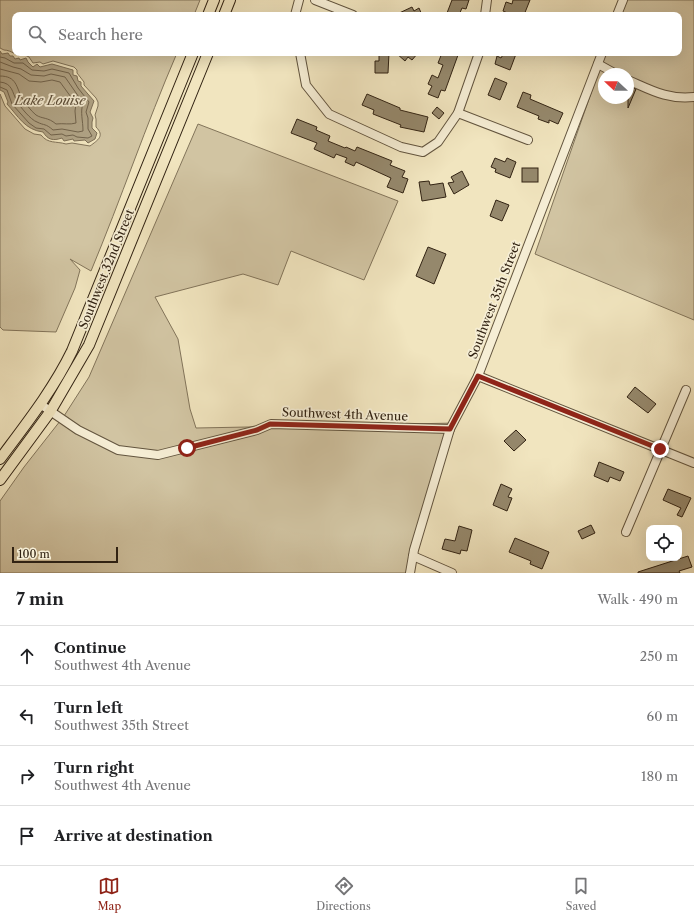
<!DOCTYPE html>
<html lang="en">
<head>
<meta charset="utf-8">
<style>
	body { margin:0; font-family:"Libre Caslon Text",serif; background:#f2f2f2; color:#202124 }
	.controls { position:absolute; right:12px; bottom:12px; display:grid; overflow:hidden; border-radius:8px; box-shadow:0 4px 16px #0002 }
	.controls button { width:36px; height:36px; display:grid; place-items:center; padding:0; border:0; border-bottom:1px solid #e0e0e0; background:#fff; color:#202124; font:20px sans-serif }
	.compass { position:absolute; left:598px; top:68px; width:36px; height:36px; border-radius:50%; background:#fff; box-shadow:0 4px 16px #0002; rotate:292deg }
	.scale { position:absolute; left:12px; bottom:10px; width:106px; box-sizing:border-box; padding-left:4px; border:2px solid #322313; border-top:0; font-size:11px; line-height:14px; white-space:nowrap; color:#322313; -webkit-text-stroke:3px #f6eed5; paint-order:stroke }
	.stop { position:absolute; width:12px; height:12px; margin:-9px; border:3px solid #8f2418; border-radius:50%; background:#fff }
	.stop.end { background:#8f2418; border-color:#fff; box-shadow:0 1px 4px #0008 }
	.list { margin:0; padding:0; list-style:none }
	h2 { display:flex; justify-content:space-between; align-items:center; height:52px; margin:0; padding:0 16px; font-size:17px }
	h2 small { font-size:13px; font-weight:400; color:#757577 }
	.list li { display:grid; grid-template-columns:26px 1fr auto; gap:12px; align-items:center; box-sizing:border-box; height:60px; padding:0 16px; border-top:1px solid #e0e0e0 }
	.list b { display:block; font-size:15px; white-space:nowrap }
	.list p { margin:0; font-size:13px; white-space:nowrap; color:#757577 }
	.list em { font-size:13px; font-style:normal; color:#757577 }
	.icon { flex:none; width:22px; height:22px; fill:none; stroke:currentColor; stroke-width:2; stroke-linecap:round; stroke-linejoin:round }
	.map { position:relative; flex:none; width:694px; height:573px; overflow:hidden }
	.search { position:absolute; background:#fff; box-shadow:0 4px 16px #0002; left:12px; right:12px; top:12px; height:44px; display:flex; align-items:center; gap:10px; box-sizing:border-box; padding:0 14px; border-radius:8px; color:#757577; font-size:15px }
	.sheet { height:292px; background:#fff }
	nav { display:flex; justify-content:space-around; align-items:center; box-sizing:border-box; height:56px; border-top:1px solid #e0e0e0; background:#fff; font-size:11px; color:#757577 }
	nav a { display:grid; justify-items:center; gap:2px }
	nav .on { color:#8f2418 }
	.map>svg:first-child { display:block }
	.green { fill:#d1c4a2; stroke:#82745a; fill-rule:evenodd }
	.water { fill:#b0a385; stroke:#7e7057 }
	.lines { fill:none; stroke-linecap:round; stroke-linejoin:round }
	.shore { stroke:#71634c; stroke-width:1 }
	.building { fill:#95886c; stroke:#322313 }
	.minor-casing { stroke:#62543e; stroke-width:10 }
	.major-casing { stroke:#322313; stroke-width:12 }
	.minor { stroke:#f6eed5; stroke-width:8 }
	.major { stroke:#f1e5bf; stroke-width:10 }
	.route { stroke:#8f2418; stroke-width:5 }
	.labels { text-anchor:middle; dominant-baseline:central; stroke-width:3.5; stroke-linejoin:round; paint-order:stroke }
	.street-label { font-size:12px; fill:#322313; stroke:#f6eed5 }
	.water-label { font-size:13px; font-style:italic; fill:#5e503b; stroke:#f6eed5 }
</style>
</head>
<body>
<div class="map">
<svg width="694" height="573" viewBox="0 0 694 573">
	<rect width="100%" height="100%" fill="#f1e5bf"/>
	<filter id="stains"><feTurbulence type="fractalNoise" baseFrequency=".005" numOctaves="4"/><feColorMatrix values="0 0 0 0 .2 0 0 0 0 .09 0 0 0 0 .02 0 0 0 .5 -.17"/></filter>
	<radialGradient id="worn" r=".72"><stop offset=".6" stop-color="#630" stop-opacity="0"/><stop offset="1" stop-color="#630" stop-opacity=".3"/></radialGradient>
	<g class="green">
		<path d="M0,0H200L194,15H15V53H177C146,125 121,199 91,271L70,259L80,270L75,288L56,332L3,330L0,327V94L5,106L25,129L34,134L41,135C48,144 56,141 66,144L72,143L90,146C98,140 105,136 96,127V119L95,115L98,106V102L96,98L84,85V82L77,73V70L74,67L53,61L43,64L40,62L33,63L29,57L25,55C16,57 12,50 4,50L0,48Z"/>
		<path d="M623,0H694V320L535,254L605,53H679V15H618ZM604,74H628V98H604Z"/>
		<polygon points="198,124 398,201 364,280 291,251 278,285 243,274 155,297 178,339 190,409 196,428 457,423 420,521 407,573 0,573 0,501 24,467 64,416 89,377"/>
	</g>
	<path class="water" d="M0,51L2,54L8,53L10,56H13L15,59L19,58L20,60L26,58L28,62L33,67L37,64L40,67L52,64L73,70V75L77,76L78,81L81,82V86L94,101L90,112L93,118L92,122V128L97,133L95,139L88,143L85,140L74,141L73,139L64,141L62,138C53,141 48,140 43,132C25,130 18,116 7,104L8,102L4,92L0,90Z"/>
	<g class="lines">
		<g class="shore">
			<polyline points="0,57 5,58 14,63 23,63 32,70 44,71 52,69 69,73 78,88 89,102 86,112 88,118 88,129 92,136 88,138 77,137 73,135 66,136 62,134 51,135 44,129 36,128 29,123 12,104 7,90 0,87"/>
			<path d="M0,62L13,67L21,69L31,75L44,76L51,74L65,77L83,103C80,113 83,120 83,131L78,132L62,129L53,130C45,123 45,126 37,122C31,120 20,107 17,101C12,93 13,83 0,82"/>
			<path d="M0,69L19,74L29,81L41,82L52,80L60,82L76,104L75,111L76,123C70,125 63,123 56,124C48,117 42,119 36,115C31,111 25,103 22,98C16,87 17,76 0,76"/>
		</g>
	</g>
	<g class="building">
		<polygon points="452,0 469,0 466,9 462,8 459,15 452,15 447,13"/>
		<polygon points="513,0 530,0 524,15 512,15 503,11 506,2 512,4"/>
		<polygon points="412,7 414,11 419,8 422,15 395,15"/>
		<polygon points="379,53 389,53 388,73 375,73 375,61 379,61"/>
		<polygon points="396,53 418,53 412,60 408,57 405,61"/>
		<polygon points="442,53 453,53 458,55 445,91 441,90 438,98 428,94 432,86 428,84 432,75 438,78 443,65 438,63"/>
		<polygon points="504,53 516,54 510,70 495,64 497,56 501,58"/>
		<polygon points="495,78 507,83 500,100 488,95"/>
		<polygon points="628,86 636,89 628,108"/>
		<polygon points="523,92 531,95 530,99 563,113 558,124 549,120 549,123 538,119 539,116 517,107"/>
		<polygon points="367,94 400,108 400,110 428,117 424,132 400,127 401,125 373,114 374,110 362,105"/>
		<polygon points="437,107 444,113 439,119 432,113"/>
		<polygon points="297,119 317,127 316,130 330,136 328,141 345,148 346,147 355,151 357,147 392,161 390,165 405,171 402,177 408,179 403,193 387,187 391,178 356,162 354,166 345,162 347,158 336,154 334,158 314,149 317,143 291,133"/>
		<polygon points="495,158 505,162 507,158 516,162 510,178 495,172 496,169 491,167"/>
		<rect x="522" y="168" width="16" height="14"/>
		<polygon points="462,171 469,185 454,194 448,183 454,182 451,177"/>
		<polygon points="429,181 430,185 443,183 446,197 422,201 419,182"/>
		<polygon points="496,200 509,205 502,221 490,216"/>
		<polygon points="428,247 446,254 434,284 416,276"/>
		<polygon points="635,387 656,404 648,413 627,397"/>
		<polygon points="516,430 526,440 514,451 504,441"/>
		<polygon points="599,462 624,472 620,481 610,477 608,482 594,476"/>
		<polygon points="501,484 512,489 508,497 512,498 507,511 493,505"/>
		<polygon points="668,489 691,498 682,517 677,515 681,508 663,500"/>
		<polygon points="591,525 595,533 582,539 578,531"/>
		<polygon points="459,526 472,530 467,551 461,550 460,554 442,549 445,539 455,541"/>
		<polygon points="515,538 549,552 542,569 530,564 531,561 509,552"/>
		<polygon points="688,556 692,567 679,571 680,573 638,573 638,572"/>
	</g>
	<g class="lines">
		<defs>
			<g id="minor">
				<polyline points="315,0 353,15"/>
				<polyline points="295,15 299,0"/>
				<polyline points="485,15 487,0"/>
				<polyline points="617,15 623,0"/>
				<polyline points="300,53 306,85 329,114 401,147 423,152 438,142 458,113 479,53"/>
				<polyline points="598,64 616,74"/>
				<path d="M628,80C651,90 668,100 694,97"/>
				<polyline points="458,113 528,140"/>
				<polyline points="478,376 694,463"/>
				<polyline points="40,404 78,430 118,450 158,455 257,430 271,424 450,429"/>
				<polyline points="626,532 686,390"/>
				<polyline points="413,556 452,573"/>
				<polyline points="410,573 414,550 450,429 478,376 602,53"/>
			</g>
			<g id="major">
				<polyline points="208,15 214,0"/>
				<polyline points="224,15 230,0"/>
				<path d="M0,459C26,424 53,390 72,351L193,53"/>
				<polyline points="0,480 50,412 89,345 208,53"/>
			</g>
		</defs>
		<use href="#minor" class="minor-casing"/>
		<use href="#major" class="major-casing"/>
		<use href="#minor" class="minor"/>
		<use href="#major" class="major"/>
	</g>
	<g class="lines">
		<polyline class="route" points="187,448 257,430 270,424 450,429 478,376 660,449"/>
	</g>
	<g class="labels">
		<g class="street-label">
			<text transform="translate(106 269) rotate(-68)">Southwest 32nd Street</text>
			<text transform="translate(494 300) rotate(-69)">Southwest 35th Street</text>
			<text transform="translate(345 414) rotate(2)">Southwest 4th Avenue</text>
		</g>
		<g class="water-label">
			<text x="50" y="100">Lake Louise</text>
		</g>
	</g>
	<rect width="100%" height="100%" filter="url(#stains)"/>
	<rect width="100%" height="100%" fill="url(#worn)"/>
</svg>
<div class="controls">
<button><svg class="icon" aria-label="locate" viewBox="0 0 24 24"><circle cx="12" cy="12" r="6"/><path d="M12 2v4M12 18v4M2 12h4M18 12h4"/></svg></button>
</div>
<svg class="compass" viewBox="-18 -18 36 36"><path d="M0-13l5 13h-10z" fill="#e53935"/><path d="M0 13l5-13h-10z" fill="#757577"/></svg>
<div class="scale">100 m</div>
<div class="stop" style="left:187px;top:448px"></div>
<div class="stop end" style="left:660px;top:449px"></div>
<div class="search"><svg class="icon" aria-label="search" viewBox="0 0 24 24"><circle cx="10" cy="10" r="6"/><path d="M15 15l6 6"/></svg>Search here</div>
</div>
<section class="sheet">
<h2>7 min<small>Walk · 490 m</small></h2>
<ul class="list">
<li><svg class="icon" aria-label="ahead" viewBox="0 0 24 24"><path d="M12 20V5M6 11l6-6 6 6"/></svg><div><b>Continue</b><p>Southwest 4th Avenue</p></div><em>250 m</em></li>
<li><svg class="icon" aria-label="left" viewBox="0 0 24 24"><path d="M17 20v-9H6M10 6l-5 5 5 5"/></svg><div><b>Turn left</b><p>Southwest 35th Street</p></div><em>60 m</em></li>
<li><svg class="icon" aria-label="right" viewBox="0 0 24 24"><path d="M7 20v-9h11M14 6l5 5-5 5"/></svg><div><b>Turn right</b><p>Southwest 4th Avenue</p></div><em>180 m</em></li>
<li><svg class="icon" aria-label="arrive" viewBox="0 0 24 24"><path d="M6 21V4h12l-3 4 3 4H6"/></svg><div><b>Arrive at destination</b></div></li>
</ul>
</section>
<nav>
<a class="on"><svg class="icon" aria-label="map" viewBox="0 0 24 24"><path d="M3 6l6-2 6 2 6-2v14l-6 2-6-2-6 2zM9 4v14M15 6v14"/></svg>Map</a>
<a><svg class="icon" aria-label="directions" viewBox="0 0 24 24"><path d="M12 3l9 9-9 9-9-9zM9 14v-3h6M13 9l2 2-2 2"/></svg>Directions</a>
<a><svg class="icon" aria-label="saved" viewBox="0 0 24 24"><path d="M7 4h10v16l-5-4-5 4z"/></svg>Saved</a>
</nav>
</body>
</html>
